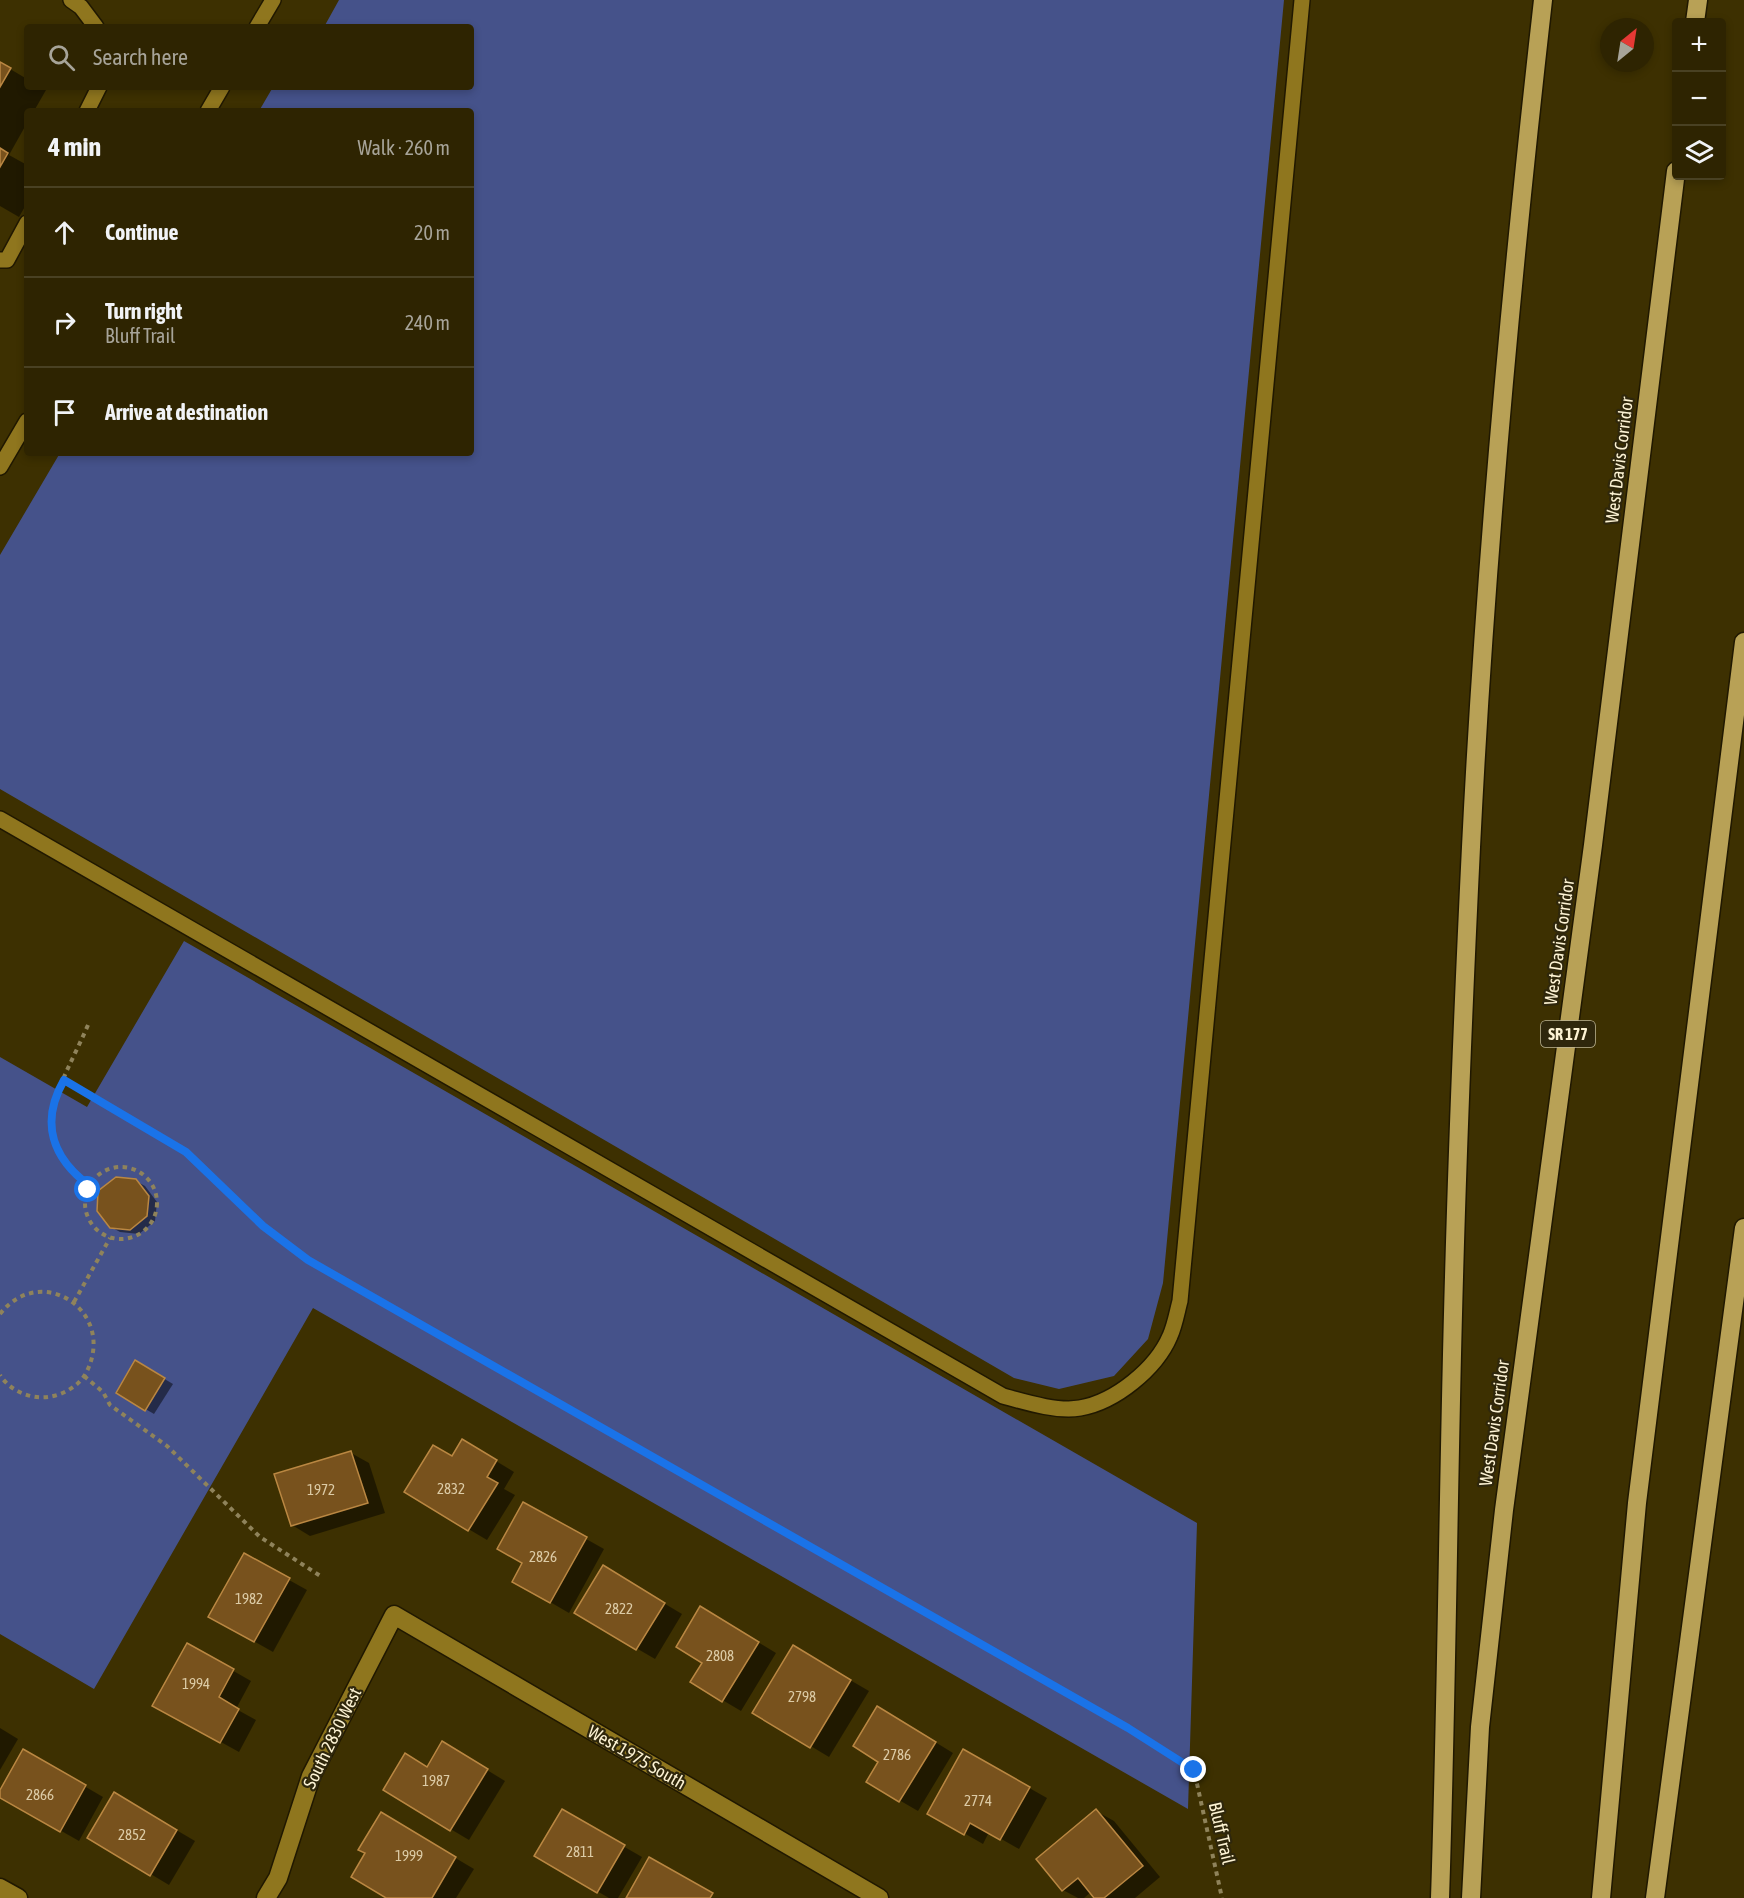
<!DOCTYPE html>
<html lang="en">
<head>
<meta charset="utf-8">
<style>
	body { margin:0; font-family:"Asap Condensed",sans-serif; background:#362c0b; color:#f1f3f6 }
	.controls { position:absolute; right:18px; top:18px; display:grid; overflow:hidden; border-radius:6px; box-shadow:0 3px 9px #0003 }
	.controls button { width:54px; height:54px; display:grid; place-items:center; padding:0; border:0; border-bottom:2px solid #494123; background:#2e2401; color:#f1f3f6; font:30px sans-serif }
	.compass { position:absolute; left:1600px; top:18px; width:54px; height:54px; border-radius:50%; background:#2e2401; box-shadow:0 3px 9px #0003; rotate:30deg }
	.stop { position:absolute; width:18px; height:18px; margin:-14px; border:4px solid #1a73e8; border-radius:50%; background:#fff }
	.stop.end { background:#1a73e8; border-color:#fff; box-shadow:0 2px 6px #0008 }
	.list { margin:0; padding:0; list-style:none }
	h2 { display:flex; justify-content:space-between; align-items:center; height:78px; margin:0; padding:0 24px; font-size:26px }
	h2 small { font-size:20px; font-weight:400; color:#a7a499 }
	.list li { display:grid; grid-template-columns:39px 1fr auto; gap:18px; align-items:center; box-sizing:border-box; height:90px; padding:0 24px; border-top:2px solid #494123 }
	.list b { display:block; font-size:22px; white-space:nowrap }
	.list p { margin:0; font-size:20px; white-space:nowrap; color:#a7a499 }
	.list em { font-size:20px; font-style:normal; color:#a7a499 }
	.icon { flex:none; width:33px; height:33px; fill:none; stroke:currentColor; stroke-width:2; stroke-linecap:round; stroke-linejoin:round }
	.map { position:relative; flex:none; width:1744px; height:1898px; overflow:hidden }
	.search { position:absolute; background:#2e2401; box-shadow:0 3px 9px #0003; left:24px; top:24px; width:450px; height:66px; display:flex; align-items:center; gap:15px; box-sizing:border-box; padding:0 21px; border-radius:6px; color:#a7a499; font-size:22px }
	.panel { position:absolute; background:#2e2401; box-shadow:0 3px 9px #0003; left:24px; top:108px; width:450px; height:348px; border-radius:6px }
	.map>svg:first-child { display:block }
	.green { fill:#45528a }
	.shadow { fill:#0007 }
	.building { fill:#78521d; stroke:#ba8742; stroke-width:1.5 }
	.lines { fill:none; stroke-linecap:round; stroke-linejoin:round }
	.service-casing { stroke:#201801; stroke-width:18 }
	.minor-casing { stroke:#201801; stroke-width:21 }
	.motorway-casing { stroke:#201801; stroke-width:21 }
	.path { stroke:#8f835b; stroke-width:4; stroke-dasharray:4.5 4.5; stroke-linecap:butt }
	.service { stroke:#8f761e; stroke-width:15 }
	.minor { stroke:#8f761e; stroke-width:18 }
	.motorway { stroke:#b8a156; stroke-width:18 }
	.route { stroke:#1a73e8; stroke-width:8 }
	.labels { text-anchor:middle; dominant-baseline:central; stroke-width:4.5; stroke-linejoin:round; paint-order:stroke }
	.number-label { font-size:15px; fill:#dccba6 }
	.shield { fill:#2f270c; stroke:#bfb698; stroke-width:1.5 }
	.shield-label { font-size:16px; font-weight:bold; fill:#fdf3d4 }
	.street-label { font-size:18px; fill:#fdf3d4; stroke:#2f270c }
</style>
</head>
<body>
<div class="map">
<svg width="1744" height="1898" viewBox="0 0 1744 1898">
	<rect width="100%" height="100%" fill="#3d3001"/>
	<g class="green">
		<polygon points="339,0 1284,0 1163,1283 1148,1339 1114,1376 1059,1389 1014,1378 0,789 0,555 60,453 471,453 471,111 259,111 273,87 471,87 471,27 324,27"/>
		<polygon points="184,941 1197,1523 1188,1809 313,1308 94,1689 0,1634 0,1057 87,1107"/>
	</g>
	<g class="shadow">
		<polygon points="0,63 27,79 27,87 41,87 46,90 34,111 27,111 27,123 9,155 27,165 27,203 19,217 0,206"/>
		<polygon points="136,1181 145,1186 157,1202 155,1221 139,1234 120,1232 111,1227"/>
		<polygon points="136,1362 173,1384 154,1414 118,1393"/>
		<polygon points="463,1441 514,1472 504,1489 515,1495 487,1540 406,1492 453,1458"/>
		<polygon points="351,1453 369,1463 385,1513 310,1536 292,1525"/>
		<polygon points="524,1504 604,1549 569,1613 514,1581 524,1562"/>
		<polygon points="244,1555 307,1590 273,1652 210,1616"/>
		<polygon points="603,1567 682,1614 655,1659 576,1613"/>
		<polygon points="701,1608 776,1653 741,1711 692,1682 704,1662"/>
		<polygon points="188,1645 251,1681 236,1709 256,1720 239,1752 154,1705"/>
		<polygon points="793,1647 869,1691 829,1757 754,1712"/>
		<polygon points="896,1718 953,1753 918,1811 868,1782 880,1761"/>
		<polygon points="0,1728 18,1739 0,1770"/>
		<polygon points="24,1751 103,1797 79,1841 0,1796"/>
		<polygon points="964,1751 1047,1798 1019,1849 989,1832 983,1844 929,1813"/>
		<polygon points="461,1754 505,1781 469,1840 385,1790"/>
		<polygon points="115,1794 195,1841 169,1885 89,1837"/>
		<polygon points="562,1811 642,1857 618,1898 609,1898 536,1856"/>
		<polygon points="1096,1811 1114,1821 1160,1877 1135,1898 1096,1898 1091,1892 1084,1898 1078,1898 1063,1890"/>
		<polygon points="381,1814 474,1869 456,1898 389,1898 367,1853"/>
	</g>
	<g class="building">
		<polygon points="0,62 11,68 0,87"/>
		<polygon points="0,148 8,153 0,167"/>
		<polygon points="116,1177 136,1179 149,1196 147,1216 130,1230 110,1228 97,1211 98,1191"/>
		<polygon points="135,1360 165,1378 145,1411 116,1393"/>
		<polygon points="462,1439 497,1460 487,1477 498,1483 468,1531 404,1492 433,1445 452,1456"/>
		<polygon points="351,1451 368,1503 291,1526 274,1474"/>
		<polygon points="523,1502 587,1537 550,1603 512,1582 522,1563 497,1549"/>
		<polygon points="244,1553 290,1578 254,1642 208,1617"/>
		<polygon points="603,1565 665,1603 636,1650 574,1613"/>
		<polygon points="700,1606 759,1642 722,1702 690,1682 702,1663 676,1647"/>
		<polygon points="187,1643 234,1669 219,1697 239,1709 220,1743 152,1706"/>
		<polygon points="793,1645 851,1680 810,1748 752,1713"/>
		<polygon points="877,1706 936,1742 899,1802 866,1782 878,1762 853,1746"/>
		<polygon points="442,1741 488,1769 450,1831 383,1790 405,1753 427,1767"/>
		<polygon points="23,1749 86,1785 60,1832 0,1798 0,1790"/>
		<polygon points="963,1749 1030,1787 1000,1840 970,1823 964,1835 927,1814"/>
		<polygon points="114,1792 177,1830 150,1876 87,1838"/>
		<polygon points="562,1809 625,1845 597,1893 534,1856"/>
		<polygon points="1096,1809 1143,1866 1104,1898 1094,1898 1078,1878 1062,1891 1036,1859"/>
		<polygon points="381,1812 456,1857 432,1898 386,1898 351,1877 365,1853 358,1850"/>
		<polygon points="649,1857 713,1893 710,1898 626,1898"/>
	</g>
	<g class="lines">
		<defs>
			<g id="service">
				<polyline points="71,0 81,7 96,27"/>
				<polyline points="257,27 273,0"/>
				<polyline points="87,111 99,87"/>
				<polyline points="208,111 222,87"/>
				<polyline points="0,260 7,260 27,223"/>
				<polyline points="0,467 27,421"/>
				<path d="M0,819L1003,1396C1025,1402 1057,1412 1080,1408C1115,1402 1156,1369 1170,1336C1175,1325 1177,1312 1180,1301L1302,0"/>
			</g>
			<g id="minor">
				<polyline points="0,1888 18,1898"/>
				<polyline points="266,1898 278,1878 311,1776 394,1615 879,1898"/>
			</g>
			<g id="motorway">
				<polyline points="1695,22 1698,0"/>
				<path d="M1440,1898C1447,1691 1448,1484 1454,1277C1458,1134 1464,990 1471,847C1485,564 1511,282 1543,0"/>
				<polyline points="1471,1898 1480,1727 1504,1510 1593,845 1676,171"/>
				<polyline points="1601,1898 1637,1503 1744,642"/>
				<polyline points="1655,1898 1744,1228"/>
			</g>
		</defs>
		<use href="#service" class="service-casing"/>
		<use href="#minor" class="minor-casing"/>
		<use href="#motorway" class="motorway-casing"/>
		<g class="path">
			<path d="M88,1025C62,1086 21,1136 90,1186"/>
			<polyline points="64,1080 186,1152 263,1226 308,1260 1128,1729 1194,1770 1222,1898"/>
			<circle cx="121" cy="1203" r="36"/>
			<polyline points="74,1302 110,1238"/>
			<path d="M0,1314C41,1261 118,1312 86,1373C79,1386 63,1395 48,1397C30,1399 10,1391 0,1375"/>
			<polyline points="84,1376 103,1392 110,1405 167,1446 260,1537 322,1577"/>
		</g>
		<use href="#service" class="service"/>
		<use href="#minor" class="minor"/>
		<use href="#motorway" class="motorway"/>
	</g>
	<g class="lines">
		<path class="route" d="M88,1190L90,1186C52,1158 40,1122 64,1080L186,1152L263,1226L308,1260L1128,1728L1194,1770"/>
	</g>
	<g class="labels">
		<g class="number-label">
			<text x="451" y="1488">2832</text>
			<text x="321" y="1489">1972</text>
			<text x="543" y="1556">2826</text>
			<text x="249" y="1598">1982</text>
			<text x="619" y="1608">2822</text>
			<text x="720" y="1655">2808</text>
			<text x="196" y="1683">1994</text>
			<text x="802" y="1696">2798</text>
			<text x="897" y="1754">2786</text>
			<text x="436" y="1780">1987</text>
			<text x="40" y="1794">2866</text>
			<text x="978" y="1800">2774</text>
			<text x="132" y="1834">2852</text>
			<text x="580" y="1851">2811</text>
			<text x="409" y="1855">1999</text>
		</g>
		<rect class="shield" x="1541" y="1021" width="54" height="26" rx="4.5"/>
		<g class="shield-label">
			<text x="1568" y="1034">SR 177</text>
		</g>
		<g class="street-label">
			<text transform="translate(1619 460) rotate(-83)">West Davis Corridor</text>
			<text transform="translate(1559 942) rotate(-82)">West Davis Corridor</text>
			<text transform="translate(1494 1423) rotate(-82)">West Davis Corridor</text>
			<text transform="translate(332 1738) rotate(-64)">South 2830 West</text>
			<text transform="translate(637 1757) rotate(30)">West 1975 South</text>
			<text transform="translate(1222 1833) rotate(77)">Bluff Trail</text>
		</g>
	</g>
</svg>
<div class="controls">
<button>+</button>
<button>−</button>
<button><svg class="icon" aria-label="layers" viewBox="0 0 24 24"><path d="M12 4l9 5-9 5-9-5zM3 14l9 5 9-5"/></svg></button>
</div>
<svg class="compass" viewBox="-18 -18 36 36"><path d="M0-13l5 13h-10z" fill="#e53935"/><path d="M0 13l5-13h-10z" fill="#a7a499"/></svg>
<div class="stop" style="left:88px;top:1190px"></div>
<div class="stop end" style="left:1194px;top:1770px"></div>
<div class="search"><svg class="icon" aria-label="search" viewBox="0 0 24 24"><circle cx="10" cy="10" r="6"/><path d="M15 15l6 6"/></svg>Search here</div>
<section class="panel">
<h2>4 min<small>Walk · 260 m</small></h2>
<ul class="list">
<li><svg class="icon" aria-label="ahead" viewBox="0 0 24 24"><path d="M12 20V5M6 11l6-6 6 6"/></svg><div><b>Continue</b></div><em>20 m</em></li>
<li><svg class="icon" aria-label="right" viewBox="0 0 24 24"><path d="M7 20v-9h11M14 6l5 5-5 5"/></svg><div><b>Turn right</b><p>Bluff Trail</p></div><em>240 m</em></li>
<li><svg class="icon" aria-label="arrive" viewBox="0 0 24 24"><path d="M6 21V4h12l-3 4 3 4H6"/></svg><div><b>Arrive at destination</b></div></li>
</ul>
</section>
</div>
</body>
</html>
